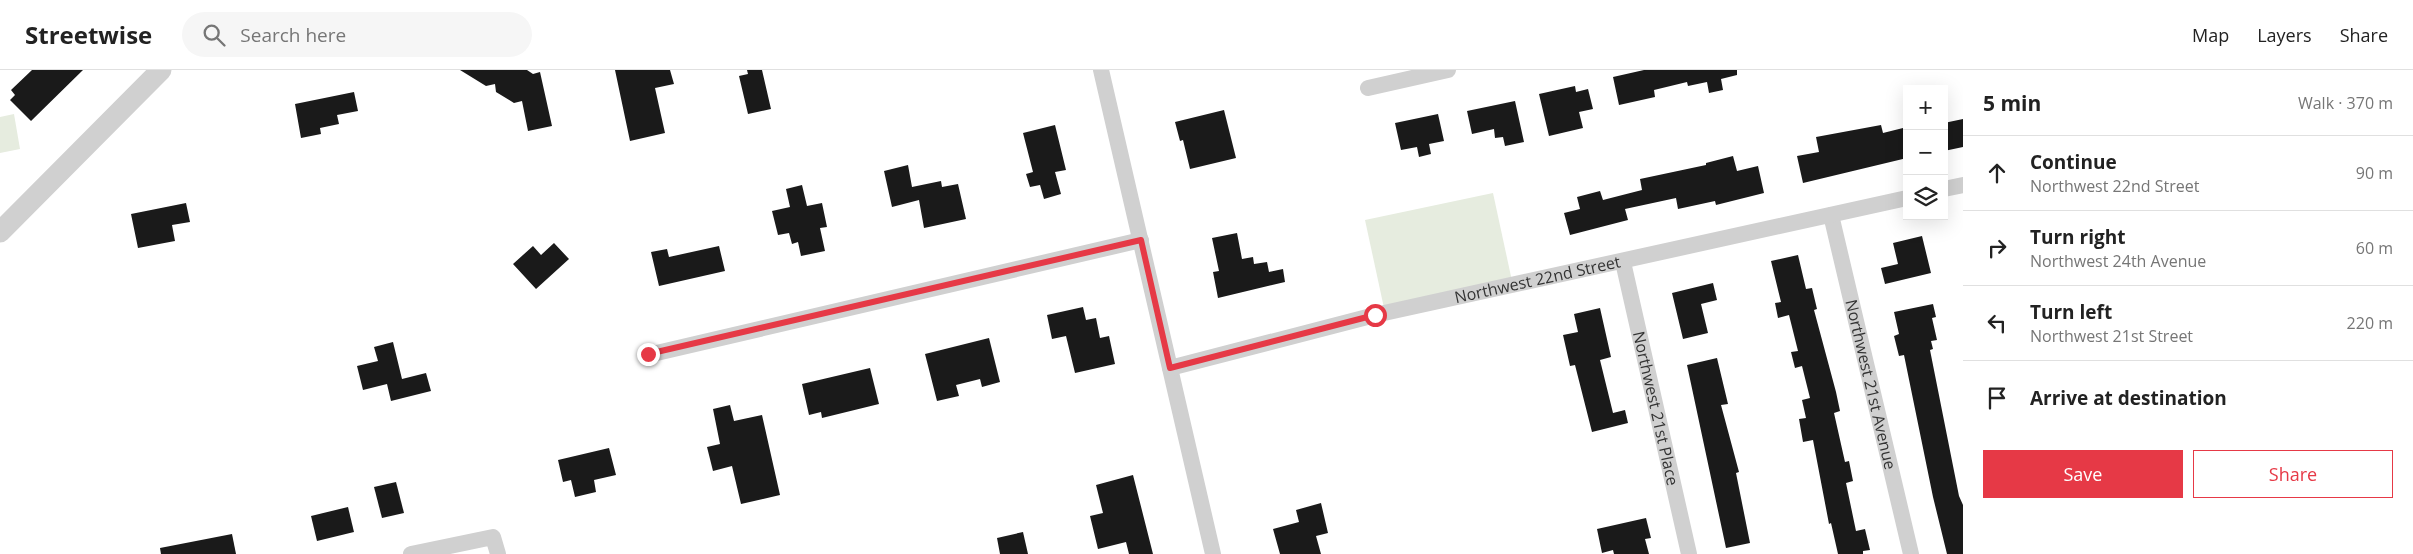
<!DOCTYPE html>
<html lang="en">
<head>
<meta charset="utf-8">
<style>
	body { margin:0; font-family:"Open Sans",sans-serif; background:#f6f6f6; color:#222 }
	.controls { position:absolute; right:15px; top:15px; display:grid; overflow:hidden; border-radius:0px; box-shadow:0 5px 20px #0002 }
	.controls button { width:45px; height:45px; display:grid; place-items:center; padding:0; border:0; border-bottom:1px solid #e0e0e0; background:#fff; color:#222; font:25px sans-serif }
	.stop { position:absolute; width:15px; height:15px; margin:-11px; border:4px solid #e63946; border-radius:50%; background:#fff }
	.stop.end { background:#e63946; border-color:#fff; box-shadow:0 1px 5px #0008 }
	.list { margin:0; padding:0; list-style:none }
	h2 { display:flex; justify-content:space-between; align-items:center; height:65px; margin:0; padding:0 20px; font-size:21px }
	h2 small { font-size:16px; font-weight:400; color:#767676 }
	.list li { display:grid; grid-template-columns:32px 1fr auto; gap:15px; align-items:center; box-sizing:border-box; height:75px; padding:0 20px; border-top:1px solid #e0e0e0 }
	.list b { display:block; font-size:19px; white-space:nowrap }
	.list p { margin:0; font-size:16px; white-space:nowrap; color:#767676 }
	.list em { font-size:16px; font-style:normal; color:#767676 }
	.actions { display:flex; gap:10px; padding:15px 20px }
	.actions a { flex:1; padding:11px 0; border:1px solid #e63946; border-radius:0px; text-align:center; font-size:18px; color:#e63946 }
	.actions .main { background:#e63946; color:#fff }
	.icon { flex:none; width:28px; height:28px; fill:none; stroke:currentColor; stroke-width:2; stroke-linecap:round; stroke-linejoin:round }
	.map { position:relative; flex:none; width:1963px; height:484px; overflow:hidden }
	header { display:flex; align-items:center; gap:30px; box-sizing:border-box; height:70px; padding:0 25px; background:#fff; border-bottom:1px solid #e0e0e0 }
	header strong { font-size:24px }
	nav { display:flex; gap:28px; margin-inline-start:auto; font-size:18px }
	.search { width:350px; height:45px; background:#f6f6f6; display:flex; align-items:center; gap:12px; box-sizing:border-box; padding:0 18px; border-radius:28px; color:#767676; font-size:19px }
	main { display:flex }
	aside { flex:1; background:#fff }
	.map>svg:first-child { display:block }
	.green { fill:#e6ecdf }
	.building { fill:#1a1a1a }
	.lines { fill:none; stroke-linecap:round; stroke-linejoin:round }
	.minor { stroke:#d0d0d0; stroke-width:16 }
	.tertiary { stroke:#d0d0d0; stroke-width:21 }
	.route { stroke:#e63946; stroke-width:6 }
	.labels { text-anchor:middle; dominant-baseline:central; stroke-width:5; stroke-linejoin:round; paint-order:stroke }
	.street-label { font-size:16px; fill:#333; stroke:#fff }
</style>
</head>
<body>
<header>
<strong>Streetwise</strong>
<div class="search"><svg class="icon" aria-label="search" viewBox="0 0 24 24"><circle cx="10" cy="10" r="6"/><path d="M15 15l6 6"/></svg>Search here</div>
<nav><a>Map</a><a>Layers</a><a>Share</a></nav>
</header>
<main>
<div class="map">
<svg width="1963" height="484" viewBox="0 0 1963 484">
	<rect width="100%" height="100%" fill="#fff"/>
	<g class="green">
		<polygon points="14,44 20,79 0,83 0,47"/>
		<polygon points="1493,123 1512,211 1384,238 1365,150"/>
	</g>
	<g class="building">
		<polygon points="32,0 83,0 31,51 10,30 15,25 11,20"/>
		<polygon points="460,0 527,0 533,4 540,2 552,56 528,61 522,31 514,33 496,22 495,14 486,16"/>
		<polygon points="615,0 670,0 674,14 655,18 665,63 630,71"/>
		<polygon points="747,0 762,0 771,39 748,44 739,6 748,4"/>
		<polygon points="1644,0 1737,0 1737,5 1721,9 1723,20 1709,23 1707,12 1688,16 1687,12 1654,20 1655,27 1619,35 1613,7"/>
		<polygon points="1575,16 1576,22 1588,19 1593,39 1579,42 1583,58 1549,66 1539,24"/>
		<polygon points="354,22 358,41 337,45 339,54 320,58 321,64 301,68 295,34"/>
		<polygon points="1515,31 1524,72 1505,76 1503,67 1495,68 1494,59 1472,64 1467,41"/>
		<polygon points="1224,40 1236,88 1190,99 1183,70 1180,71 1175,52"/>
		<polygon points="1438,44 1444,71 1429,74 1431,84 1419,87 1417,77 1401,80 1395,53"/>
		<polygon points="1963,49 1963,77 1944,81 1944,53"/>
		<polygon points="1055,55 1066,100 1055,102 1061,124 1044,129 1040,115 1030,117 1026,104 1033,102 1023,63"/>
		<polygon points="1881,55 1883,63 1907,57 1907,88 1803,113 1797,86 1819,82 1816,67"/>
		<polygon points="1733,86 1737,101 1758,96 1764,123 1716,135 1715,131 1678,139 1676,128 1625,139 1628,150 1570,165 1564,143 1580,139 1577,127 1600,121 1603,130 1642,120 1640,109 1706,95 1706,93"/>
		<polygon points="908,95 912,117 941,111 942,117 958,114 966,149 924,158 919,130 892,137 884,101"/>
		<polygon points="802,115 807,136 822,133 827,157 820,158 825,181 801,186 798,172 792,174 789,163 778,165 772,141 790,137 786,119"/>
		<polygon points="186,133 190,152 172,155 175,171 138,178 131,144"/>
		<polygon points="1237,163 1242,189 1253,187 1254,194 1267,192 1269,202 1283,199 1285,212 1218,228 1213,202 1219,201 1212,168"/>
		<polygon points="1922,166 1931,203 1885,214 1881,198 1898,194 1893,173"/>
		<polygon points="554,173 569,189 536,219 513,194 533,176 541,185"/>
		<polygon points="719,176 725,201 659,216 651,182 667,179 669,187"/>
		<polygon points="1798,185 1806,219 1812,218 1817,239 1814,240 1836,322 1840,341 1834,343 1845,392 1849,391 1853,411 1846,413 1856,461 1865,459 1870,480 1863,481 1863,484 1838,484 1831,453 1829,454 1813,370 1803,372 1799,349 1806,348 1802,330 1810,328 1802,296 1795,298 1791,282 1798,281 1789,245 1778,248 1775,233 1781,232 1771,191"/>
		<polygon points="1713,213 1717,230 1701,234 1708,263 1683,269 1672,223"/>
		<polygon points="1933,234 1936,247 1932,248 1937,270 1931,271 1933,279 1930,280 1959,426 1963,435 1963,484 1947,484 1933,427 1904,285 1899,286 1894,266 1899,264 1894,242"/>
		<polygon points="1083,237 1086,250 1096,248 1100,268 1109,266 1115,294 1075,303 1066,266 1052,269 1047,245"/>
		<polygon points="1600,238 1611,287 1600,290 1613,343 1625,340 1628,353 1592,362 1575,295 1570,296 1563,265 1578,262 1574,244"/>
		<polygon points="989,268 1000,312 982,317 980,309 956,315 959,326 937,331 925,284"/>
		<polygon points="393,272 402,309 426,303 431,321 391,331 387,314 363,320 357,296 378,291 374,277"/>
		<polygon points="1717,288 1728,334 1721,335 1739,402 1736,403 1750,473 1726,478 1687,295"/>
		<polygon points="870,298 879,334 822,348 821,342 809,345 802,314"/>
		<polygon points="730,335 734,351 762,345 780,425 741,434 732,396 713,401 707,377 720,374 713,339"/>
		<polygon points="609,378 616,405 594,410 596,422 575,427 571,410 563,412 558,390"/>
		<polygon points="1133,405 1153,484 1129,484 1126,472 1098,479 1090,446 1103,443 1096,415"/>
		<polygon points="396,412 404,443 382,448 374,417"/>
		<polygon points="1321,433 1328,463 1316,466 1321,484 1280,484 1273,459 1299,452 1296,440"/>
		<polygon points="348,437 354,462 317,471 311,446"/>
		<polygon points="1646,448 1651,468 1645,469 1649,484 1614,484 1613,480 1602,483 1597,459"/>
		<polygon points="1023,462 1028,484 1000,484 997,468"/>
		<polygon points="232,464 236,484 161,484 160,478"/>
	</g>
	<g class="lines">
		<g class="minor">
			<polyline points="1101,0 1213,484"/>
			<polyline points="1368,18 1448,0"/>
			<polyline points="1944,119 1963,115"/>
			<path id="s1" d="M1831,145L1911,484"/>
			<path id="s2" d="M1623,192L1689,484"/>
			<polyline points="648,285 1141,170"/>
			<path id="s3" d="M1170,298L1375,245L1907,128"/>
			<polyline points="411,484 493,467 498,484"/>
		</g>
		<polyline class="tertiary" points="0,162 161,0"/>
	</g>
	<g class="lines">
		<polyline class="route" points="648,284 1141,170 1170,298 1375,245"/>
	</g>
	<g class="labels">
		<g class="street-label">
			<text stroke="none"><textPath href="#s3" startOffset="378">Northwest 22nd Street</textPath></text>
			<text stroke="none"><textPath href="#s1" startOffset="174">Northwest 21st Avenue</textPath></text>
			<text stroke="none"><textPath href="#s2" startOffset="150">Northwest 21st Place</textPath></text>
		</g>
	</g>
</svg>
<div class="controls">
<button>+</button>
<button>−</button>
<button><svg class="icon" aria-label="layers" viewBox="0 0 24 24"><path d="M12 4l9 5-9 5-9-5zM3 14l9 5 9-5"/></svg></button>
</div>
<div class="stop" style="left:1375px;top:245px"></div>
<div class="stop end" style="left:648px;top:284px"></div>
</div>
<aside>
<h2>5 min<small>Walk · 370 m</small></h2>
<ul class="list">
<li><svg class="icon" aria-label="ahead" viewBox="0 0 24 24"><path d="M12 20V5M6 11l6-6 6 6"/></svg><div><b>Continue</b><p>Northwest 22nd Street</p></div><em>90 m</em></li>
<li><svg class="icon" aria-label="right" viewBox="0 0 24 24"><path d="M7 20v-9h11M14 6l5 5-5 5"/></svg><div><b>Turn right</b><p>Northwest 24th Avenue</p></div><em>60 m</em></li>
<li><svg class="icon" aria-label="left" viewBox="0 0 24 24"><path d="M17 20v-9H6M10 6l-5 5 5 5"/></svg><div><b>Turn left</b><p>Northwest 21st Street</p></div><em>220 m</em></li>
<li><svg class="icon" aria-label="arrive" viewBox="0 0 24 24"><path d="M6 21V4h12l-3 4 3 4H6"/></svg><div><b>Arrive at destination</b></div></li>
</ul>
<div class="actions"><a class="main">Save</a><a>Share</a></div>
</aside>
</main>
</body>
</html>
